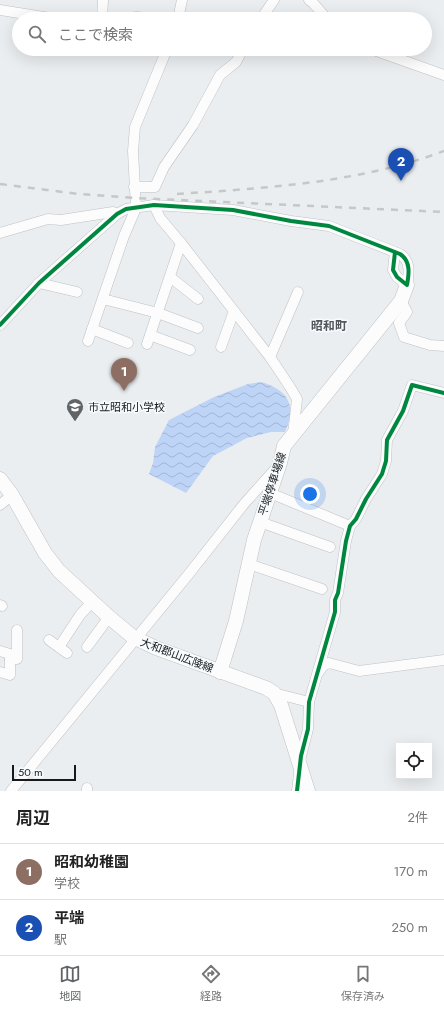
<!DOCTYPE html>
<html lang="ja">
<head>
<meta charset="utf-8">
<style>
	body { margin:0; font-family:Jost,"Noto Sans JP",sans-serif; background:#f6f6f6; color:#222 }
	.controls { position:absolute; right:12px; bottom:12px; display:grid; overflow:hidden; border-radius:0px; box-shadow:0 4px 16px #0002 }
	.controls button { width:36px; height:36px; display:grid; place-items:center; padding:0; border:0; border-bottom:1px solid #e0e0e0; background:#fff; color:#222; font:20px sans-serif }
	.scale { position:absolute; left:12px; bottom:10px; width:64px; box-sizing:border-box; padding-left:4px; border:2px solid #17191b; border-top:0; font-size:11px; line-height:14px; white-space:nowrap; color:#17191b; -webkit-text-stroke:3px #f7fbfe; paint-order:stroke }
	.you { position:absolute; left:310px; top:494px; width:14px; height:14px; margin:-10px; border:3px solid #fff; border-radius:50%; background:#1a73e8; box-shadow:0 0 0 6px #1a73e833 }
	.badge { display:grid; place-items:center; width:26px; height:26px; border-radius:50%; background:#616466; color:#fff; font-size:13px; font-weight:700 }
	.pin { position:absolute; translate:-50% -33px; filter:drop-shadow(0 1px 2px #0008) }
	.pin::after { content:''; position:absolute; top:21px; width:14px; height:12px; background:inherit; clip-path:polygon(0 0,100% 0,50% 100%) }
	.list { margin:0; padding:0; list-style:none }
	h2 { display:flex; justify-content:space-between; align-items:center; height:52px; margin:0; padding:0 16px; font-size:17px }
	h2 small { font-size:13px; font-weight:400; color:#767676 }
	.list li { display:grid; grid-template-columns:26px 1fr auto; gap:12px; align-items:center; box-sizing:border-box; height:56px; padding:0 16px; border-top:1px solid #e0e0e0 }
	.list b { display:block; font-size:15px; white-space:nowrap }
	.list p { margin:0; font-size:13px; white-space:nowrap; color:#767676 }
	.list em { font-size:13px; font-style:normal; color:#767676 }
	.icon { flex:none; width:22px; height:22px; fill:none; stroke:currentColor; stroke-width:2; stroke-linecap:round; stroke-linejoin:round }
	.map { position:relative; flex:none; width:444px; height:791px; overflow:hidden }
	.search { position:absolute; background:#fff; box-shadow:0 4px 16px #0002; left:12px; right:12px; top:12px; height:44px; display:flex; align-items:center; gap:10px; box-sizing:border-box; padding:0 14px; border-radius:22px; color:#767676; font-size:15px }
	.sheet { height:164px; background:#fff }
	nav { display:flex; justify-content:space-around; align-items:center; box-sizing:border-box; height:56px; border-top:1px solid #e0e0e0; background:#fff; font-size:11px; color:#767676 }
	nav a { display:grid; justify-items:center; gap:2px }
	nav .on { color:#616466 }
	.map>svg:first-child { display:block }
	.water { fill:url(#water-waves) }
	.lines { fill:none; stroke-linecap:round; stroke-linejoin:round }
	.street-casing { stroke:#bec1c2; stroke-width:11 }
	.secondary-casing { stroke:#bec1c2; stroke-width:15 }
	.street { stroke:#fcfcfd; stroke-width:10 }
	.secondary { stroke:#fcfcfd; stroke-width:14 }
	.rail { stroke:#c6c7c7; stroke-width:2.5; stroke-dasharray:7 7; stroke-linecap:butt }
	.cycleway-casing { stroke:#f7fbfe; stroke-width:6 }
	.cycleway { stroke:#00873e; stroke-width:4 }
	.labels { text-anchor:middle; dominant-baseline:central; stroke-width:3; stroke-linejoin:round; paint-order:stroke }
	.poi-label { font-size:11px; fill:#17191b; stroke:#f7fbfe; text-anchor:start }
	.street-label { font-size:11px; fill:#17191b; stroke:#f7fbfe }
	.neighbourhood-label { font-size:12px; font-weight:bold; fill:#52585c; stroke:#f7fbfe }
</style>
</head>
<body>
<div class="map">
<svg width="444" height="791" viewBox="0 0 444 791">
	<defs>
		<pattern id="water-waves" width="16" height="10" patternUnits="userSpaceOnUse"><rect width="16" height="10" fill="#bed4f7"/><path d="M0 5q4-4 8 0t8 0" fill="none" stroke="#a3b5d3"/></pattern>
	</defs>
	<rect width="100%" height="100%" fill="#ebeef0"/>
	<path class="water" d="M261,382C289,390 297,406 285,432H271L247,438L213,456L186,493L149,474L153,463L155,447L169,420L214,397L248,384Z"/>
	<g class="lines">
		<defs>
			<g id="street">
				<polyline points="309,0 313,3 327,19"/>
				<polyline points="0,10 56,19"/>
				<polyline points="102,19 103,0"/>
				<polyline points="115,19 137,17 158,19"/>
				<polyline points="178,19 182,0"/>
				<polyline points="261,19 274,0"/>
				<polyline points="371,49 444,75"/>
				<polyline points="134,187 155,187 164,167 193,125 220,75 236,62 243,49"/>
				<polyline points="154,205 160,218 181,243 270,357 290,387 297,399 293,434"/>
				<polyline points="0,233 48,219 61,220 113,212 117,214"/>
				<polyline points="170,277 198,299"/>
				<polyline points="39,283 77,292"/>
				<polyline points="103,299 158,313 198,328"/>
				<polyline points="401,301 407,312 399,323 404,337 430,345 444,346"/>
				<path d="M0,325L39,283L117,214L126,209L154,205L233,210L291,221L329,226L400,254C411,261 409,274 407,285L397,277L393,270L395,252"/>
				<polyline points="92,329 128,343"/>
				<polyline points="150,335 190,350"/>
				<polyline points="88,341 124,236 136,208 133,151 135,127 167,49"/>
				<polyline points="147,344 181,243"/>
				<polyline points="221,347 234,311"/>
				<polyline points="270,357 298,292"/>
				<polyline points="270,493 350,526"/>
				<polyline points="0,505 12,495"/>
				<polyline points="260,522 330,547"/>
				<polyline points="249,564 322,589"/>
				<polyline points="0,605 2,606"/>
				<polyline points="49,640 67,653"/>
				<polyline points="59,647 80,615 92,602"/>
				<polyline points="87,647 109,617"/>
				<polyline points="0,651 10,654 10,675 0,672"/>
				<polyline points="10,659 17,659 17,630"/>
				<polyline points="318,673 324,665 329,663 359,671 444,660"/>
				<polyline points="274,693 309,702"/>
				<polyline points="11,791 188,575 244,504 278,466"/>
				<polyline points="87,791 87,788"/>
				<polyline points="297,791 301,756 308,729 309,702 335,612 335,600 338,593 346,541 350,526 356,519 366,499 382,474 386,461 387,440 403,411 412,385 444,393"/>
			</g>
			<g id="secondary">
				<polyline points="0,479 12,495 45,553 59,571 109,617 133,637 156,648 266,688 274,693 281,705 308,791"/>
				<polyline points="220,672 236,621 254,540 280,463 284,446 401,301 407,285"/>
			</g>
		</defs>
		<use href="#street" class="street-casing"/>
		<use href="#secondary" class="secondary-casing"/>
		<use href="#street" class="street"/>
		<use href="#secondary" class="secondary"/>
		<g class="rail">
			<polyline points="0,184 79,194 135,198 444,212"/>
			<path d="M177,194C266,188 359,183 444,151"/>
		</g>
		<defs>
			<g id="cycleway">
				<path d="M0,325L39,283L117,214L126,209L154,205L233,210L291,221L329,226L400,254C411,261 409,274 407,285L397,277L393,270L395,252"/>
				<polyline points="297,791 301,756 308,729 309,702 335,612 335,600 338,593 346,541 350,526 356,519 366,499 382,474 386,461 387,440 403,411 412,385 444,393"/>
			</g>
		</defs>
		<use href="#cycleway" class="cycleway-casing"/>
		<use href="#cycleway" class="cycleway"/>
	</g>
	<defs>
		<symbol id="school-pin" viewBox="-11 -11 22 30"><path d="M0 17L-7.5 6A9.5 9.5 0 1 1 7.5 6Z" fill="#616466" stroke="#f7fbfe"/><path d="M0-5L7-2L0 1L-7-2ZM-4 1L0 2.5L4 1V4Q0 6-4 4Z" fill="#fff"/></symbol>
	</defs>
	<g fill-rule="evenodd">
		<use href="#school-pin" x="65" y="397" width="20" height="27"/>
	</g>
	<g class="labels">
		<g class="poi-label">
			<text x="88" y="407">市立昭和小学校</text>
		</g>
		<g class="street-label">
			<text transform="translate(272 484) rotate(-72)">平端停車場線</text>
			<text transform="translate(177 655) rotate(21)">大和郡山広陵線</text>
		</g>
		<g class="neighbourhood-label">
			<text x="329" y="326">昭和町</text>
		</g>
	</g>
</svg>
<div class="controls">
<button><svg class="icon" aria-label="locate" viewBox="0 0 24 24"><circle cx="12" cy="12" r="6"/><path d="M12 2v4M12 18v4M2 12h4M18 12h4"/></svg></button>
</div>
<div class="scale">50 m</div>
<div class="you"></div>
<div class="pin badge" style="left:124px;top:391px;background:#8d6e63">1</div>
<div class="pin badge" style="left:401px;top:181px;background:#1a4fb4">2</div>
<div class="search"><svg class="icon" aria-label="search" viewBox="0 0 24 24"><circle cx="10" cy="10" r="6"/><path d="M15 15l6 6"/></svg>ここで検索</div>
</div>
<section class="sheet">
<h2>周辺<small>2件</small></h2>
<ul class="list">
<li><span class="badge" style="background:#8d6e63">1</span><div><b>昭和幼稚園</b><p>学校</p></div><em>170 m</em></li>
<li><span class="badge" style="background:#1a4fb4">2</span><div><b>平端</b><p>駅</p></div><em>250 m</em></li>
</ul>
</section>
<nav>
<a class="on"><svg class="icon" aria-label="map" viewBox="0 0 24 24"><path d="M3 6l6-2 6 2 6-2v14l-6 2-6-2-6 2zM9 4v14M15 6v14"/></svg>地図</a>
<a><svg class="icon" aria-label="directions" viewBox="0 0 24 24"><path d="M12 3l9 9-9 9-9-9zM9 14v-3h6M13 9l2 2-2 2"/></svg>経路</a>
<a><svg class="icon" aria-label="saved" viewBox="0 0 24 24"><path d="M7 4h10v16l-5-4-5 4z"/></svg>保存済み</a>
</nav>
</body>
</html>
